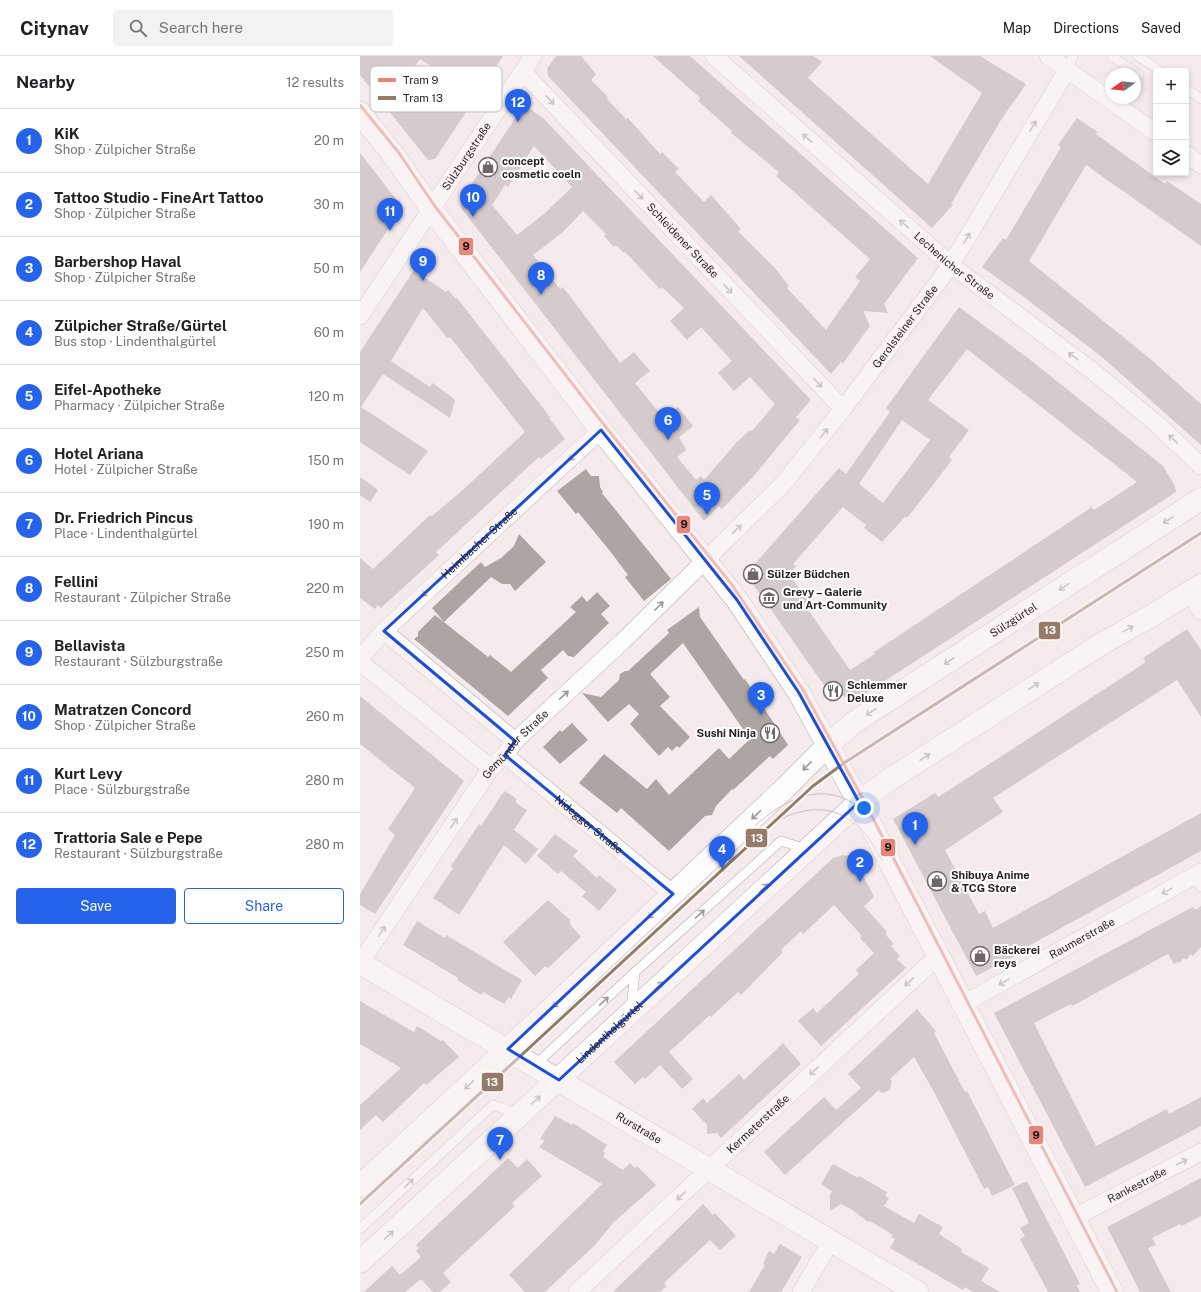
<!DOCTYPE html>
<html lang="en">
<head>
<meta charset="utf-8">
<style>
	body { margin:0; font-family:"Public Sans",sans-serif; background:#f2f2f2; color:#202124 }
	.controls { position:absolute; right:12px; top:12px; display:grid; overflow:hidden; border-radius:4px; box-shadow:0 2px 6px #0003 }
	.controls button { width:36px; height:36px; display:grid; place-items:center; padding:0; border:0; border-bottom:1px solid #e0e0e0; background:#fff; color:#202124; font:20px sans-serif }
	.compass { position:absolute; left:745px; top:12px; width:36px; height:36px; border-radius:50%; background:#fff; box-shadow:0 2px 6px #0003; rotate:256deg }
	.you { position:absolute; left:504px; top:752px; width:14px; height:14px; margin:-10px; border:3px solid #fff; border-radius:50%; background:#1a73e8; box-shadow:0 0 0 6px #1a73e833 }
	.badge { display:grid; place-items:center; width:26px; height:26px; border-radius:50%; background:#2563eb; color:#fff; font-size:13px; font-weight:700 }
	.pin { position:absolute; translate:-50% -33px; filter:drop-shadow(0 1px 2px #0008) }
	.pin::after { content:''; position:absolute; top:21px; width:14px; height:12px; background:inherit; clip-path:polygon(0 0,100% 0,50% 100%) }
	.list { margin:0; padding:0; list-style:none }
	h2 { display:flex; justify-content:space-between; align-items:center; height:52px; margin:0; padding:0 16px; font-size:17px }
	h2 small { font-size:13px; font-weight:400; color:#757577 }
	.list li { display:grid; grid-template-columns:26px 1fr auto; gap:12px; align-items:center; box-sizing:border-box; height:64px; padding:0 16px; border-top:1px solid #e0e0e0 }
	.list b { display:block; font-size:15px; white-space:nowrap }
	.list p { margin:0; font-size:13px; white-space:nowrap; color:#757577 }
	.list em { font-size:13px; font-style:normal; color:#757577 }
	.actions { display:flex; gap:8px; padding:12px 16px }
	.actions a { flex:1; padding:9px 0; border:1px solid #2563eb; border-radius:4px; text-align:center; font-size:14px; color:#2563eb }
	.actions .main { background:#2563eb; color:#fff }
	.icon { flex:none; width:22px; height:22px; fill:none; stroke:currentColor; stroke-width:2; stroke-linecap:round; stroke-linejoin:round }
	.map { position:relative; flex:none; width:841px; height:1236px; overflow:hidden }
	header { display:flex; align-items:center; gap:24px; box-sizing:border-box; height:56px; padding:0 20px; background:#fff; border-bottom:1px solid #e0e0e0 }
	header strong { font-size:19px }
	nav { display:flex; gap:22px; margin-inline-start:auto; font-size:14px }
	.search { width:280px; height:36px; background:#f2f2f2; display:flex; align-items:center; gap:10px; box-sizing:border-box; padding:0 14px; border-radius:4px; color:#757577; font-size:15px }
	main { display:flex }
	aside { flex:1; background:#fff }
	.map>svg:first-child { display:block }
	.building { fill:#ada4a4; fill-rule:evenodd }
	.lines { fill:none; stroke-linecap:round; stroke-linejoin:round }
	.service-casing { stroke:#b6abac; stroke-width:10 }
	.minor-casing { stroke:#b6abac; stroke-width:18 }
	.tertiary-casing { stroke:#b6abac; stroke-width:23 }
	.secondary-casing { stroke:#b6abac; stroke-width:23 }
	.service { stroke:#fefcfc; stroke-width:9 }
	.minor { stroke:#fefcfc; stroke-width:17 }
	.tertiary { stroke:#fefcfc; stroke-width:22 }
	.secondary { stroke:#fefcfc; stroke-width:22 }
	.tram { stroke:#c2c0c0; stroke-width:1 }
	.tram-1-casing { stroke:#fff; stroke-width:6 }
	.tram-2-casing { stroke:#fff; stroke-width:6 }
	.tram-1 { stroke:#e6877e; stroke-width:3 }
	.tram-2 { stroke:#967b68; stroke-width:3 }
	.oneway { stroke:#9e9898 }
	.marked { fill:none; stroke:#1d4ed8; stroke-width:3; stroke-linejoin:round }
	.labels { text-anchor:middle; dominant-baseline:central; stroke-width:4; stroke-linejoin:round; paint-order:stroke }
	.street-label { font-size:11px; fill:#291e1e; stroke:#fff }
	.poi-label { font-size:11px; font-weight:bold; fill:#291e1e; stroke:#fff; text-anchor:start }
	.key { fill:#fff; stroke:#bfbcbc; stroke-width:1 }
	.key-label { font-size:11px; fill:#291e1e }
	.line-badge { stroke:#fff; stroke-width:1.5 }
	.badge-label { font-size:11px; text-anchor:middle; font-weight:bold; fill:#fff }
	.pale-badge-label { font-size:11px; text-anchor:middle; font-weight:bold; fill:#111 }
</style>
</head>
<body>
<header>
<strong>Citynav</strong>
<div class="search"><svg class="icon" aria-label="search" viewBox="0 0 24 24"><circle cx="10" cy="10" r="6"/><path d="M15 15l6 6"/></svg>Search here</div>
<nav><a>Map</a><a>Directions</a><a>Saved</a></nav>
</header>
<main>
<aside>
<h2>Nearby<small>12 results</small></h2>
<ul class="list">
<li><span class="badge">1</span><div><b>KiK</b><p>Shop · Zülpicher Straße</p></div><em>20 m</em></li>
<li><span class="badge">2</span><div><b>Tattoo Studio - FineArt Tattoo</b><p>Shop · Zülpicher Straße</p></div><em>30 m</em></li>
<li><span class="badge">3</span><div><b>Barbershop Haval</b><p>Shop · Zülpicher Straße</p></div><em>50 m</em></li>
<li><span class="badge">4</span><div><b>Zülpicher Straße/Gürtel</b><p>Bus stop · Lindenthalgürtel</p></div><em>60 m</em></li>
<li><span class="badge">5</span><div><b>Eifel-Apotheke</b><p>Pharmacy · Zülpicher Straße</p></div><em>120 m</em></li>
<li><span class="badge">6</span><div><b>Hotel Ariana</b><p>Hotel · Zülpicher Straße</p></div><em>150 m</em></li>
<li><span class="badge">7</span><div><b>Dr. Friedrich Pincus</b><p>Place · Lindenthalgürtel</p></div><em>190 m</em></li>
<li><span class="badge">8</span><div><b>Fellini</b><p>Restaurant · Zülpicher Straße</p></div><em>220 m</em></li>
<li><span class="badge">9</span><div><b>Bellavista</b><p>Restaurant · Sülzburgstraße</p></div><em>250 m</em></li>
<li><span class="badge">10</span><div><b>Matratzen Concord</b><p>Shop · Zülpicher Straße</p></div><em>260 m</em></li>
<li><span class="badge">11</span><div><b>Kurt Levy</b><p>Place · Sülzburgstraße</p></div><em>280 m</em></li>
<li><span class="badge">12</span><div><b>Trattoria Sale e Pepe</b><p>Restaurant · Sülzburgstraße</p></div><em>280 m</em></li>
</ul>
<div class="actions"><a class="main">Save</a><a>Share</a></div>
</aside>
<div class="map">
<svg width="841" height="1236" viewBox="0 0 841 1236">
	<rect width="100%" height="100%" fill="#f6ebec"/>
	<g class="building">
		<path d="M0,0H143L75,103L68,104L0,19ZM60,3L87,20L64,47L46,24Z"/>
		<polygon points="196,0 221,0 236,18 231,24 248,41 247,43 266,63 268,62 300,98 302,96 319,113 315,116 344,146 351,139 381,173 378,175 415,212 429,230 427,232 466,274 500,225 495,221 510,203 416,120 419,116 371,77 372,75 338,45 340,42 293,0 330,0 558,202 524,248 528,257 503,255 510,270 483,307 481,306 471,318 188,20 187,13"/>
		<polygon points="379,0 454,0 462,6 448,22 568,128 622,37 570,0 620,0 666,28 641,64 591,148 593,149 572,172"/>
		<path d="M164,49L183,62L451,344L436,361L440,364L392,422L362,453L359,450L344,465L101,152V144ZM174,90L212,131L185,157L157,179L132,149L145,129L148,131ZM223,155L246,178L244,180L254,191L256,189L264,197L265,196L300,233L302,231L324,252L310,265L327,284L341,271L372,305L358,317L374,335L390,321L415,348L392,375L390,374L377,386L344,424L341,420L336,424L317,401L326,394L319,381L333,370L318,351L304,363L275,327L290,315L274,296L260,307L203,231L200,233L173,199L202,177Z"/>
		<polygon points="717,62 738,76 736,78 805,128 807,125 841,148 841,190 726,109 669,205 788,301 841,348 841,389 743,302 664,241 622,211 643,182 646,184 701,91 698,89"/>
		<polygon points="0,97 39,147 39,156 0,216"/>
		<polygon points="54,214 86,236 88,234 96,243 97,242 190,361 189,362 205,383 181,403 179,401 154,424 76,496 79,499 57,519 21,552 18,549 15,553 0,542 0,502 13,513 70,459 72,460 104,433 165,376 90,281 87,282 63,252 31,305 70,331 73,327 95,344 90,362 23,318 1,351 68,395 50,419 0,386 0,296"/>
		<path d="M599,251L668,302L803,410L815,430L816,436L497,643L470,638L386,518L479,412L486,418L530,356L526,352ZM607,293L777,426L734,454L732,451L514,596L515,598L490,614L444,548L448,545L429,518L436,510L433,508L483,451L506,469L504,472L522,486L546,460L547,462L569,434L592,404L589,401L609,374L568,344ZM542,364L570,384L523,447L499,428Z"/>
		<polygon points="226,413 231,420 239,420 240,431 243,436 242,437 311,523 284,545 265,521 268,519 250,495 218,456 216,458 197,435"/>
		<polygon points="0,421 18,434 10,446 0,439"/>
		<polygon points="159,478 186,506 155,535 150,528 142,528 131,521 84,566 72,552 121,506 125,511 141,502 154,490"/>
		<polygon points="237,536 250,550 241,558 249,567 214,601 208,600 203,594 181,614 188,622 148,660 54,583 58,580 58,576 75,559 128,601 130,599 151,616 216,556 210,551 222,540 227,546"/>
		<polygon points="339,551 340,561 384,624 385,623 428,689 413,703 410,700 373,734 372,733 356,750 352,759 345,760 309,795 261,752 257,757 219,727 244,698 287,733 296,723 309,739 359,692 369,703 390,683 323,587 290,618 310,641 300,650 330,681 319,692 317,690 312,695 308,691 299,700 270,668 279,658 269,648 248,666 222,637 241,641 259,624 260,618 265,615 268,615 309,577 307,574"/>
		<polygon points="827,573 841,594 841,661 817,624 633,742 643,756 585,794 619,858 625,855 633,872 841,757 841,795 663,893 665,895 616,920 533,763 575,737 578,741 651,694 786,606 783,602"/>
		<polygon points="0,640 104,725 15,858 0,849 0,838 35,779 28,773 55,732 0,688"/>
		<polygon points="212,667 228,684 200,708 183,691 200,674 202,676"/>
		<polygon points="145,735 157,743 155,746 167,754 154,774 178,793 166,808 144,789 99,859 73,842 93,812 91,810 119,768 121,770 142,738 143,738"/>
		<polygon points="195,778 218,795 213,800 237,822 239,819 257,834 239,855 222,840 226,836 201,815 198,818 177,800"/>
		<polygon points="483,799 491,801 497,808 514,841 504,850 527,876 525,878 534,888 531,890 540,900 537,903 546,912 461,990 438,965 453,952 457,957 499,918 496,914 514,897 500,882 502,880 474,849 443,878 441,875 421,894 423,896 381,939 378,936 351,961 350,959 309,996 333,1023 322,1033 300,1009 285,1023 283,1021 275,1028 254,1006 473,802"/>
		<polygon points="188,844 210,864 210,868 221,881 188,912 185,910 175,920 143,886"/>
		<polygon points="841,850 841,891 833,900 831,898 826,904 824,902 819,907 818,906 814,908 808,898 712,950 711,948 674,967 736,1090 807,1053 809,1058 841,1041 841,1070 725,1131 634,957 833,851 835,854"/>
		<polygon points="57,865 85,882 86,879 162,924 151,943 149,941 144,948 123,936 121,939 97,924 98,922 43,889"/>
		<polygon points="0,945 54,976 57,970 81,985 83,984 99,1001 66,1029 64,1027 23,1066 16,1059 0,1074 0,1049 41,1012 0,988"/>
		<polygon points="557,953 576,975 574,977 605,1036 607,1035 655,1129 632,1140 628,1131 624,1133 574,1036 554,1001 530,1023 532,1025 530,1034 522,1037 519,1034 425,1119 404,1096 464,1041 476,1054 501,1032 488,1018"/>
		<polygon points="423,987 441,1008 361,1082 357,1077 347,1078 347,1069 332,1053 343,1042 347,1047 379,1018 384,1024"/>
		<polygon points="195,1060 212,1069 213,1067 247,1089 243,1095 245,1097 243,1101 263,1114 270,1107 275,1112 277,1110 296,1129 254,1166 236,1188 185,1236 165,1236 149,1219 242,1128 179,1091 185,1085 180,1083"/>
		<polygon points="148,1102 158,1112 167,1103 182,1120 152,1147 155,1150 83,1217 91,1226 80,1236 73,1236 61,1223 45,1236 4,1236 32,1210 40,1219 61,1201 56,1195 59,1192 56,1189"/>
		<polygon points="473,1108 498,1122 499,1120 527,1136 525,1140 529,1142 524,1150 554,1167 559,1158 583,1171 579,1178 602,1193 601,1196 629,1212 621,1225 640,1236 613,1236 605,1231 603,1234 530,1192 535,1183 531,1181 533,1179 510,1165 508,1166 491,1153 481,1148 470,1155 470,1138 472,1135 461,1128"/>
		<polygon points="841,1122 841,1160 822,1170 820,1168 792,1182 796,1189 788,1192 811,1236 780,1236 747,1171"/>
		<polygon points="667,1125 720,1228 717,1230 720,1236 688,1236 660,1183 665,1180 660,1172 669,1167 652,1132"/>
		<polygon points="343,1148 353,1159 355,1157 376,1180 360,1194 350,1184 304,1227 307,1230 300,1236 253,1236"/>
		<polygon points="420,1188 442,1201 421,1236 389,1236 405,1209 403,1208 409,1195 414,1198"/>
	</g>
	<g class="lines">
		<defs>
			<g id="service">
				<polyline points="752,0 779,19"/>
				<polyline points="778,0 800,15"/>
				<polyline points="707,14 713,0"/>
				<polyline points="826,33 841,43"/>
				<polyline points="835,820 841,831"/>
				<polyline points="271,952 275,916"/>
				<polyline points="174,1010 275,916 421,785 446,793"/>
				<polyline points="0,1173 133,1049 159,1058"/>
			</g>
			<g id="minor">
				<path id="s1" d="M354,0L591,209L735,317L797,368L841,410"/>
				<polyline points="688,0 796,77"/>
				<path id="s2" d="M163,16L483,353"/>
				<polyline points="826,98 841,109"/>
				<path id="s3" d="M0,260L173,0"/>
				<polyline points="829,536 841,555"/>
				<polyline points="24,575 155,685"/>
				<path id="s4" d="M0,602L24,575L241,374"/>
				<polyline points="0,606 131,712"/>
				<path id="s5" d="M145,699L313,838"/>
				<path id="s6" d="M0,907L131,712L145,699L155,685L262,586L423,428L483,353L591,209L707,14"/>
				<path id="s7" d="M603,948L841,816"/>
				<path id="s8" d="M713,1162L841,1096"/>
				<path id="s9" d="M217,1236L578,900"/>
				<polyline points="441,1236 471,1185"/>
			</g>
			<g id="tertiary">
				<polyline points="0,57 35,101 72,154 241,374 377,544 439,637 504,756 752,1236"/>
				<path id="s10" d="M0,907L557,1236"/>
			</g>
			<g id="secondary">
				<path id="s11" d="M0,1130L180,963L425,732L465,692L493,667L841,443"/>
				<path id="s12" d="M0,1206L499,746L532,722L743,587L793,559L841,529"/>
			</g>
		</defs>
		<use href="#service" class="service-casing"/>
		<use href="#minor" class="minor-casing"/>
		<use href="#tertiary" class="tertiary-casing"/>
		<use href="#secondary" class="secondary-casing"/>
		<use href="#service" class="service"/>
		<use href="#minor" class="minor"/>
		<use href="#tertiary" class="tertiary"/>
		<use href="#secondary" class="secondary"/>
		<g class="tram">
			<path d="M396,769C427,741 468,722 504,756C511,763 516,773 522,781"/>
			<path d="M401,777C433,749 478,742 507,780C513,788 517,796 522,804"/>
		</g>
		<defs>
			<polyline id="tram-1" points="0,49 39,97 74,149 245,370 372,529 442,632 503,743 757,1236"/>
			<polyline id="tram-2" points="0,1148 453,730 484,707 841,477"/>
		</defs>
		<use href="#tram-1" class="tram-1-casing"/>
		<use href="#tram-2" class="tram-2-casing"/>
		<use href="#tram-1" class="tram-1"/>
		<use href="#tram-2" class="tram-2"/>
	</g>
	<defs><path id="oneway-shaft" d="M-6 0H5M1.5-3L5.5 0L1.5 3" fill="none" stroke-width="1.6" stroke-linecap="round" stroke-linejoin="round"/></defs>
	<g class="oneway">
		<use href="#oneway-shaft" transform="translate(190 44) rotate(47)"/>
		<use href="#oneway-shaft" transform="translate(673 70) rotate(-59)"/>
		<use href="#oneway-shaft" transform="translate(447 82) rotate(-139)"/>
		<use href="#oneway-shaft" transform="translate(279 139) rotate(47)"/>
		<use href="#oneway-shaft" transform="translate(544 168) rotate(-139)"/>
		<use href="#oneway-shaft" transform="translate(607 182) rotate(-59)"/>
		<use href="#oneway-shaft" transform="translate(368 233) rotate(47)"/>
		<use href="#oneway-shaft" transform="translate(713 300) rotate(-143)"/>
		<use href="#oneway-shaft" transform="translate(458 327) rotate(47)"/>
		<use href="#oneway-shaft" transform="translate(464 377) rotate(-52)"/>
		<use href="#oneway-shaft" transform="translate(813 383) rotate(-136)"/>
		<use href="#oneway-shaft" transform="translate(213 400) rotate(137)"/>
		<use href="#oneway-shaft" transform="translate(808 464) rotate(147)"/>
		<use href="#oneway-shaft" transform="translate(377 473) rotate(-44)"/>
		<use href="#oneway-shaft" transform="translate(704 531) rotate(147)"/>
		<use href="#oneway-shaft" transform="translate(66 536) rotate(137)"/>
		<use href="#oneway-shaft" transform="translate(299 550) rotate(-45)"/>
		<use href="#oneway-shaft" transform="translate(768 573) rotate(-29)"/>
		<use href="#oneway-shaft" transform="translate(589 605) rotate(147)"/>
		<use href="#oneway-shaft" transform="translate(674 630) rotate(-33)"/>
		<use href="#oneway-shaft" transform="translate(204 639) rotate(-43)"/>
		<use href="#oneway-shaft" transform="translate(511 656) rotate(147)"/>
		<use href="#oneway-shaft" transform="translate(565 701) rotate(-33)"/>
		<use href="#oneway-shaft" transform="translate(447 710) rotate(135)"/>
		<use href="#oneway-shaft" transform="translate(396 759) rotate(136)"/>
		<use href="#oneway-shaft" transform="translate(94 767) rotate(-56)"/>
		<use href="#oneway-shaft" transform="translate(404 832) rotate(-43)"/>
		<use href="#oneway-shaft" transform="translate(807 835) rotate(151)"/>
		<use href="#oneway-shaft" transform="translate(292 858) rotate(137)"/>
		<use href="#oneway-shaft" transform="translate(340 858) rotate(-42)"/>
		<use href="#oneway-shaft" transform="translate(22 875) rotate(-56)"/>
		<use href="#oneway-shaft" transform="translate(549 926) rotate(137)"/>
		<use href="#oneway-shaft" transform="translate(644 926) rotate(151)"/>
		<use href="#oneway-shaft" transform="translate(299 930) rotate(-43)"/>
		<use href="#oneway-shaft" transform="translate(244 945) rotate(-43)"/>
		<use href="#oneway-shaft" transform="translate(197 947) rotate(137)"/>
		<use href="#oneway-shaft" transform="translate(454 1015) rotate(137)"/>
		<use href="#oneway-shaft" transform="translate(109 1029) rotate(137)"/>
		<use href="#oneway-shaft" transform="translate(176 1044) rotate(-41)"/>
		<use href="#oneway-shaft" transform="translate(822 1106) rotate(-27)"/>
		<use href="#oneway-shaft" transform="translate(49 1127) rotate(-43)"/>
		<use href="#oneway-shaft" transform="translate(321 1140) rotate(137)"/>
		<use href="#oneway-shaft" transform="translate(29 1179) rotate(-43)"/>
	</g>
	<path d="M0 0H841V1236H0ZM241,374L377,544L439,637L499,746L199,1024L148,993L313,838L145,699L155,685L24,575Z" fill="#f6ebec" fill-opacity=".55" fill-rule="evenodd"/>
	<path class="marked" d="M241,374L377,544L439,637L499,746L199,1024L148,993L313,838L145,699L155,685L24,575Z"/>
	<defs>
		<symbol id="shop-ring" viewBox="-11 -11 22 22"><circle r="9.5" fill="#fff" stroke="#716666" stroke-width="1.5"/><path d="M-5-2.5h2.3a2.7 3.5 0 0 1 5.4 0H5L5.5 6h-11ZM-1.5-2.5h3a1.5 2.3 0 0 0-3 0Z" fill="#716666"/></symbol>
		<symbol id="museum-ring" viewBox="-11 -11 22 22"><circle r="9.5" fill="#fff" stroke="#716666" stroke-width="1.5"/><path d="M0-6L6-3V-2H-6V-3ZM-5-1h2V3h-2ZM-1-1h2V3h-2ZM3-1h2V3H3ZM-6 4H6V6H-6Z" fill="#716666"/></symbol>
		<symbol id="restaurant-ring" viewBox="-11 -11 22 22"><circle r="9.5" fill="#fff" stroke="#716666" stroke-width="1.5"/><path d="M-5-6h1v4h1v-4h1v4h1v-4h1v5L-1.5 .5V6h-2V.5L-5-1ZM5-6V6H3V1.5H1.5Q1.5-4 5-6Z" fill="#716666"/></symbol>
	</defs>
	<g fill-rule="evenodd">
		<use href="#shop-ring" x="117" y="100" width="22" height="22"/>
		<use href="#shop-ring" x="382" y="507" width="22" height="22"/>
		<use href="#museum-ring" x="398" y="531" width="22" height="22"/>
		<use href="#restaurant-ring" x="462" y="624" width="22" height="22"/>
		<use href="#restaurant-ring" x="399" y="666" width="22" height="22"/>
		<use href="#shop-ring" x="566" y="814" width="22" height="22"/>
		<use href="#shop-ring" x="609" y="889" width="22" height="22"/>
	</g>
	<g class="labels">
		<g class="street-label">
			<text stroke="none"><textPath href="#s3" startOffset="192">Sülzburgstraße</textPath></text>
			<text stroke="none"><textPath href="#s2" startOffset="232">Schleidener Straße</textPath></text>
			<text stroke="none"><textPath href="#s1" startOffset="319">Lechenicher Straße</textPath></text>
			<text stroke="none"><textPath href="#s6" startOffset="842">Gerolsteiner Straße</textPath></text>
			<text stroke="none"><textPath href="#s4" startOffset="166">Heimbacher Straße</textPath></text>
			<text stroke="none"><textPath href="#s11" startOffset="867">Sülzgürtel</textPath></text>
			<text stroke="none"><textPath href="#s6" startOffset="269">Gemünder Straße</textPath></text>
			<text stroke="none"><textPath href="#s5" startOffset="109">Nidegger Straße</textPath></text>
			<text stroke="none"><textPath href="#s7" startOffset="136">Raumerstraße</textPath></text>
			<text stroke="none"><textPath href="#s12" startOffset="339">Lindenthalgürtel</textPath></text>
			<text stroke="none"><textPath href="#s9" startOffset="247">Kermeterstraße</textPath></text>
			<text stroke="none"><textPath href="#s10" startOffset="324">Rurstraße</textPath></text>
			<text stroke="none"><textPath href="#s8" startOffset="72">Rankestraße</textPath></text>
		</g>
		<g class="poi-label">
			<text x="142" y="105">concept<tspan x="142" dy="13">cosmetic coeln</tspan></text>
			<text x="407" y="518">Sülzer Büdchen</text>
			<text x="423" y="536">Grevy – Galerie<tspan x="423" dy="13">und Art-Community</tspan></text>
			<text x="487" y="629">Schlemmer<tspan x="487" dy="13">Deluxe</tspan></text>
			<text x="396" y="677" text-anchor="end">Sushi Ninja</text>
			<text x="591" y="819">Shibuya Anime<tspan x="591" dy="13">&amp; TCG Store</tspan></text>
			<text x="634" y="894">Bäckerei<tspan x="634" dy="13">reys</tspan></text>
		</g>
	</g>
	<rect x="10" y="10" width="132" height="46" rx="6" class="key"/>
	<rect x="18" y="22" width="18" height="4" fill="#e6877e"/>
	<rect x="18" y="40" width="18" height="4" fill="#967b68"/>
	<g class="key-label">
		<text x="43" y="28">Tram 9</text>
		<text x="43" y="46">Tram 13</text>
	</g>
	<g class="line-badge">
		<rect x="98" y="181" width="16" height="19" rx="4" fill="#e6877e"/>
		<rect x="316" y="459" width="15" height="19" rx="4" fill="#e6877e"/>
		<rect x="678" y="565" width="23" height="19" rx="4" fill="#967b68"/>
		<rect x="385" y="772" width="23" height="20" rx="4" fill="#967b68"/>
		<rect x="520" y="782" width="16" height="19" rx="4" fill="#e6877e"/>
		<rect x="121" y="1016" width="23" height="20" rx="4" fill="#967b68"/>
		<rect x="668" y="1069" width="16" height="20" rx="4" fill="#e6877e"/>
	</g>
	<g class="badge-label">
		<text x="690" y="578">13</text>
		<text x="397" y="786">13</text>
		<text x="132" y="1030">13</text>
	</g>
	<g class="pale-badge-label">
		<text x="106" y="194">9</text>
		<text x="324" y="472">9</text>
		<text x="528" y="795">9</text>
		<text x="676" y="1083">9</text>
	</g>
</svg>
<div class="controls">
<button>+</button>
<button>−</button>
<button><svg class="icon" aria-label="layers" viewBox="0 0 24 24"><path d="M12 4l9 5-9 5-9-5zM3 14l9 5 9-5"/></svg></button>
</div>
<svg class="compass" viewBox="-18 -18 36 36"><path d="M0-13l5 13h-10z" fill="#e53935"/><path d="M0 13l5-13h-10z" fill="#757577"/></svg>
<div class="you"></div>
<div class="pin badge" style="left:555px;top:789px">1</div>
<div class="pin badge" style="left:500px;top:826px">2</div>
<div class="pin badge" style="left:401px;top:659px">3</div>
<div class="pin badge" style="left:362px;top:813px">4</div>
<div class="pin badge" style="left:347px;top:459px">5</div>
<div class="pin badge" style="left:308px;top:384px">6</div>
<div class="pin badge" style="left:140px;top:1104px">7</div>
<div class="pin badge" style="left:181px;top:239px">8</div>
<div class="pin badge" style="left:63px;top:225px">9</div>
<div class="pin badge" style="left:113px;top:161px">10</div>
<div class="pin badge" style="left:30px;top:175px">11</div>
<div class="pin badge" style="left:158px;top:66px">12</div>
</div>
</main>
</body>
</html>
